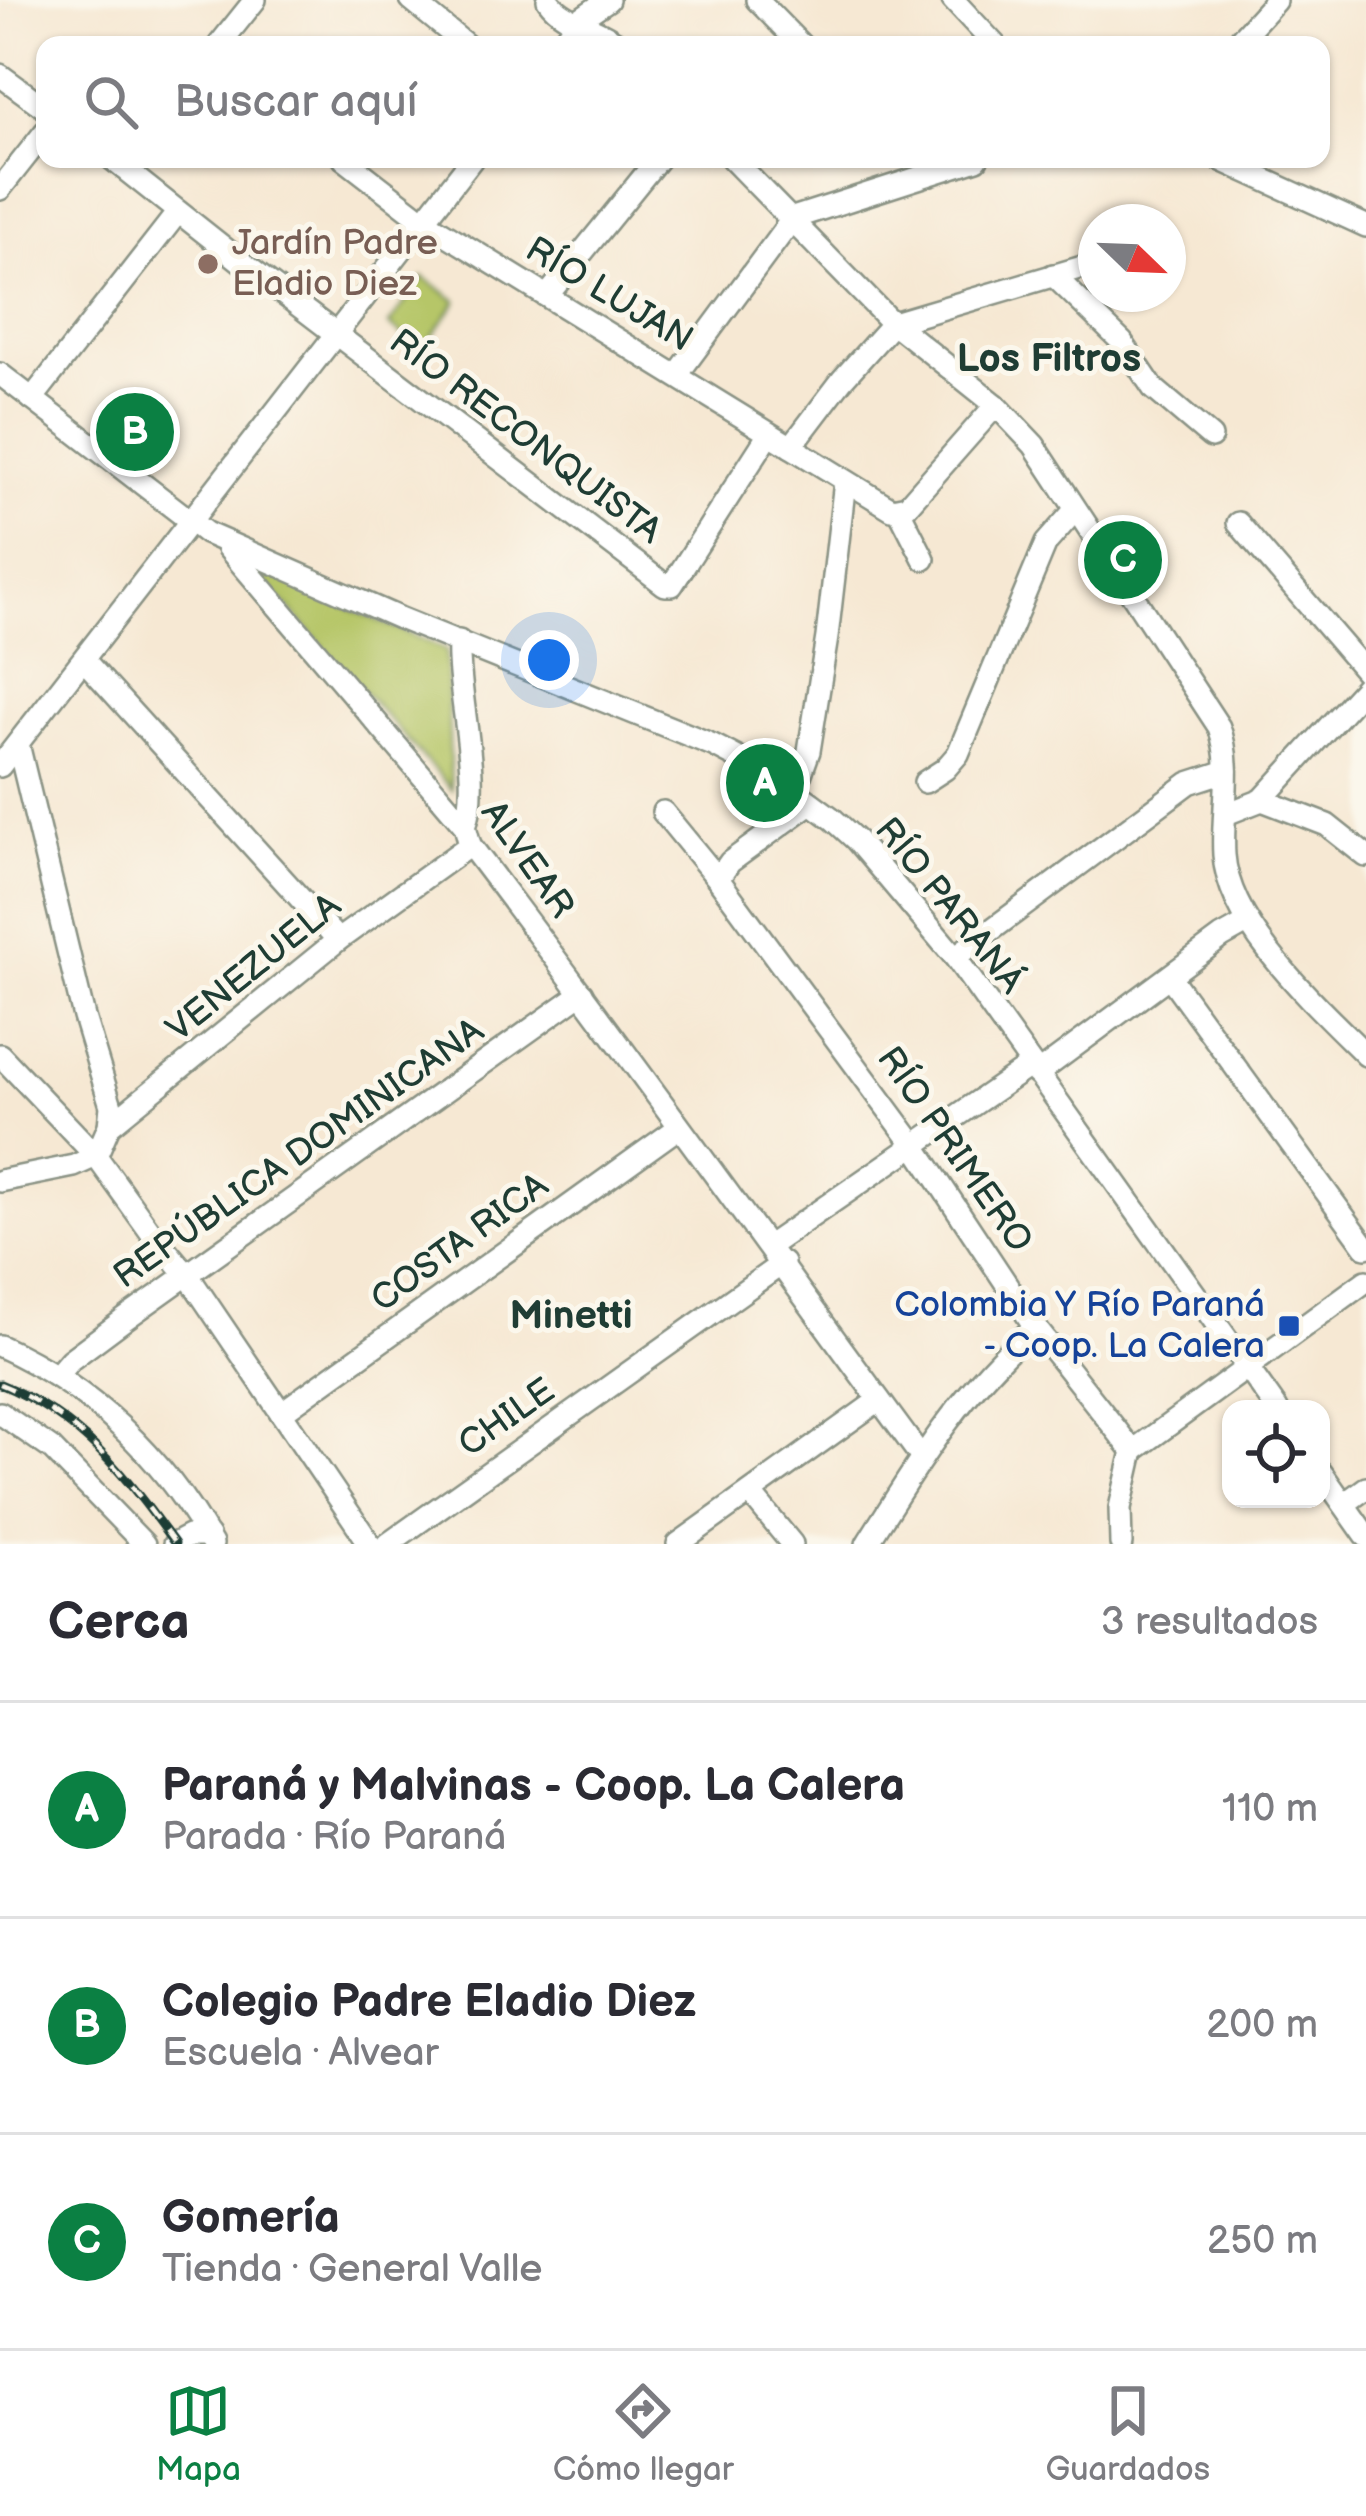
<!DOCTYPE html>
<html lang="es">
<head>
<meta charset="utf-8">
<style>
	body { margin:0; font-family:"Balsamiq Sans",sans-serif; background:#f2f2f3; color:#2b2b33 }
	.controls { position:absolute; right:36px; bottom:36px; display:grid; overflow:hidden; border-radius:24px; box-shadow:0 3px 9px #0004 }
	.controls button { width:108px; height:108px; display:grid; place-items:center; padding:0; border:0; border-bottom:3px solid #e1e1e2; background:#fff; color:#2b2b33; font:60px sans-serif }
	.compass { position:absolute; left:1078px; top:204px; width:108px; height:108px; border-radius:50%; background:#fff; box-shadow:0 3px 9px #0004; rotate:113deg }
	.you { position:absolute; left:549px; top:660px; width:42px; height:42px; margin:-30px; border:9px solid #fff; border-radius:50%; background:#1a73e8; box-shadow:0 0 0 18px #1a73e833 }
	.badge { display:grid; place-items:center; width:78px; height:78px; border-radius:50%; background:#0b8043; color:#fff; font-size:39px; font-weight:700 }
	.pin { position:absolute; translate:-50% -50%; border:6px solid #fff; box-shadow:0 3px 12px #0006 }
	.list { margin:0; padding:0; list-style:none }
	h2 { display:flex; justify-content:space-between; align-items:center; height:156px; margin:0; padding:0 48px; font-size:51px }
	h2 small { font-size:39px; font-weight:400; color:#7c7c81 }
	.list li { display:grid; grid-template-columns:78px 1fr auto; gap:36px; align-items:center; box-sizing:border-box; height:216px; padding:0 48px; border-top:3px solid #e1e1e2 }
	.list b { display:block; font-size:45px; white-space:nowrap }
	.list p { margin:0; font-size:39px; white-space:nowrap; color:#7c7c81 }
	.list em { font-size:39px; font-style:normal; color:#7c7c81 }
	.icon { flex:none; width:66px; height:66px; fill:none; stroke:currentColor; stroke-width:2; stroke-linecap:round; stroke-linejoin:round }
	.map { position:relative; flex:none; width:1366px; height:1544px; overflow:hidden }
	.search { position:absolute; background:#fff; box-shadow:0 3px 9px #0004; left:36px; right:36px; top:36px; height:132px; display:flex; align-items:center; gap:30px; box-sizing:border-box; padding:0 42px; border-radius:24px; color:#7c7c81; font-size:45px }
	.sheet { height:804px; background:#fff }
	nav { display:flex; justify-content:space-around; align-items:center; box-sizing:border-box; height:168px; border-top:3px solid #e1e1e2; background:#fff; font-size:33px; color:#7c7c81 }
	nav a { display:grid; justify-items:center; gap:6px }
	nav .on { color:#0b8043 }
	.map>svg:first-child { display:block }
	.green { fill:#b6c668; stroke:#6a824e; stroke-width:3 }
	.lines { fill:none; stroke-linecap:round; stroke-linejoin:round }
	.minor-casing { stroke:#8a9284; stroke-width:26 }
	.minor { stroke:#fff; stroke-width:21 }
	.rail-casing { stroke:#1f3d34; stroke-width:9 }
	.rail { stroke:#fbf7ec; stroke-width:4.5; stroke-dasharray:14; stroke-linecap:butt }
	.education-dot { fill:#8d6e63; stroke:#fbf7ec; stroke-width:4.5 }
	.transit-dot { fill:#1a4fb4; stroke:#fbf7ec; stroke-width:4.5 }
	.labels { text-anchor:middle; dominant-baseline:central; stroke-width:10; stroke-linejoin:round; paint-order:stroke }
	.education-label { font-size:36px; fill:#785e54; stroke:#fbf7ec; text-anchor:start }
	.street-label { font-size:36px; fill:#1f3d34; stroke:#fbf7ec }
	.transit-label { font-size:36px; fill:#164399; stroke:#fbf7ec; text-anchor:end }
	.neighbourhood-label { font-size:39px; font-weight:bold; fill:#1f3d34; stroke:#fbf7ec }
</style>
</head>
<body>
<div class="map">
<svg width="1366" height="1544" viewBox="0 0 1366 1544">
	<rect width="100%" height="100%" fill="#fbf7ec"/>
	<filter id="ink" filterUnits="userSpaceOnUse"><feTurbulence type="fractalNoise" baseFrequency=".00833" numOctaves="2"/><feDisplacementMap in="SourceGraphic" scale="24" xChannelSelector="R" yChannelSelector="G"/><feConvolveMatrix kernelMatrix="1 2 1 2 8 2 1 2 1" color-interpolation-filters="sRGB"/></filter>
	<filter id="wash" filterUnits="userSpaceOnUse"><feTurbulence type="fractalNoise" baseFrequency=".004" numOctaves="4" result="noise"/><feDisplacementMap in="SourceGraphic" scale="48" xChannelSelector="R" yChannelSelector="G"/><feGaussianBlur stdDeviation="2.7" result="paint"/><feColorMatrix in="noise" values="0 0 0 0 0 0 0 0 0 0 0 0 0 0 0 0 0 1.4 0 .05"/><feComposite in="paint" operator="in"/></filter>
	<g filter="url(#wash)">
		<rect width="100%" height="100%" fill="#f6e8d3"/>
		<g class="green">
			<polygon points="423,277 457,301 423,349 389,325"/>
			<polygon points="250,565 446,650 451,789"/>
		</g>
	</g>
	<g filter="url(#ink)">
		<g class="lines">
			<defs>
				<g id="minor">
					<polyline points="411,0 466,45"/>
					<path d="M548,0C565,24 598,26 620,45"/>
					<polyline points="757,0 801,45"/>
					<polyline points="953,0 995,45"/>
					<polyline points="219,45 255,0"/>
					<polyline points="560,45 577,21 608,0"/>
					<polyline points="1235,45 1275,1"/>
					<polyline points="0,75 45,108"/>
					<polyline points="112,159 248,267 665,585 672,585 769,434"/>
					<polyline points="344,159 423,220 892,509 907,506 996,405"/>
					<path d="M732,159L887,318L996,405L1034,445L1219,727C1234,768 1221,812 1224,855C1229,927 1316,1005 1366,1055"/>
					<polyline points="1219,159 1366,226"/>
					<polyline points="0,189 45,132"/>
					<polyline points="1053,275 1122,342 1153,388 1211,437"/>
					<polyline points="547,296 658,159"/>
					<polyline points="0,374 206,533 399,618 713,745 780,780 833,819 856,840 955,957 1277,1409"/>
					<polyline points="677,375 793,218 977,159"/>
					<polyline points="32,399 178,212"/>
					<polyline points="791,447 842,380 893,323 1096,263"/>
					<polyline points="899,510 924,559"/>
					<polyline points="1238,523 1366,672"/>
					<path d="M227,547L465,826L470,845C624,1047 771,1253 922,1458"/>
					<path d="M459,641C456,693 483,782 465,826"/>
					<polyline points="84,660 338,940"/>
					<polyline points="18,744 84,1017 111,1106 109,1126"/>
					<polyline points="0,766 472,159"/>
					<polyline points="925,782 945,769 958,754 1046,543 1075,510"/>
					<polyline points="795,790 809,751 827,637 845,481"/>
					<polyline points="1262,800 1327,825 1366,856"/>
					<polyline points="663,812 718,879 915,1146 1035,1327 1133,1451 1120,1508 1121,1544"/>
					<polyline points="1226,814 1262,800 1366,686"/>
					<polyline points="718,879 730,862 811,803"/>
					<polyline points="955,957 1189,783 1226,771"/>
					<polyline points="1170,977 1366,1247"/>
					<polyline points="0,1055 96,1156 150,1231 189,1277 370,1544"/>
					<polyline points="1037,1074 1222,937 1247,923"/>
					<polyline points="0,1181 74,1166 96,1156 109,1126 338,940 470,845"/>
					<polyline points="770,1245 1031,1065"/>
					<path d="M0,1346C91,1387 163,1457 212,1544"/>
					<polyline points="58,1374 70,1360 125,1319 582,993"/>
					<polyline points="0,1413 52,1449 144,1544"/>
					<polyline points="281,1413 678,1128"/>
					<polyline points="1133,1451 1366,1281"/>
					<polyline points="1321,1472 1366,1536"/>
					<polyline points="750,1493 792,1544"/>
					<polyline points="1344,1504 1366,1488"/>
					<polyline points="174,1544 189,1536 208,1536"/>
					<polyline points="388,1544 783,1263"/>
					<polyline points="678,1544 879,1400"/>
					<path d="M867,1544C916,1466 963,1387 1035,1327"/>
				</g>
			</defs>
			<use href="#minor" class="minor-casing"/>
			<use href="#minor" class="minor"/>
			<defs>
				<path id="rail" d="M0,1384C81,1417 126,1476 175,1544"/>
			</defs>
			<use href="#rail" class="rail-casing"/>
			<use href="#rail" class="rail"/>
		</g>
	</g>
	<circle class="education-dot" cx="208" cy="264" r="12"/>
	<rect class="transit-dot" x="1277" y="1314" width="24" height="24" rx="6"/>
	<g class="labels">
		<g class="education-label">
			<text x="232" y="243">Jardín Padre<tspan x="232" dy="41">Eladio Diez</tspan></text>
		</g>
		<g class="street-label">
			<text transform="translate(609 295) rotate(31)">RÍO LUJAN</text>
			<text transform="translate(525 437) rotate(37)">RÍO RECONQUISTA</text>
			<text transform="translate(527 860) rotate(55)">ALVEAR</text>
			<text transform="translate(949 906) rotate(51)">RÍO PARANÁ</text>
			<text transform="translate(254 968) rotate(-39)">VENEZUELA</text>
			<text transform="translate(954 1150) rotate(55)">RÍO PRIMERO</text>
			<text transform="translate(299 1154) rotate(-35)">REPÚBLICA DOMINICANA</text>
			<text transform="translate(460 1243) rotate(-36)">COSTA RICA</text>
			<text transform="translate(507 1418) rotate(-35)">CHILE</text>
		</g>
		<g class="transit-label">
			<text x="1265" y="1305">Colombia Y Río Paraná<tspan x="1265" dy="41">- Coop. La Calera</tspan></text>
		</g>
		<g class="neighbourhood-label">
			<text x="1049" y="359">Los Filtros</text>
			<text x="571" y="1316">Minetti</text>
		</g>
	</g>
</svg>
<div class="controls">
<button><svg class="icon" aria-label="locate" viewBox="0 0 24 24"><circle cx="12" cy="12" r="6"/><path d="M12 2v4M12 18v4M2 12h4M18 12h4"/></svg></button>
</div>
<svg class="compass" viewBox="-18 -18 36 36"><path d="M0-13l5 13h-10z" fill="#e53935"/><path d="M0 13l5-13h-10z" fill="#7c7c81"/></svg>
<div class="you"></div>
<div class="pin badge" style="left:765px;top:783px">A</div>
<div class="pin badge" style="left:135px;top:432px">B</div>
<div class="pin badge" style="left:1123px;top:560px">C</div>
<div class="search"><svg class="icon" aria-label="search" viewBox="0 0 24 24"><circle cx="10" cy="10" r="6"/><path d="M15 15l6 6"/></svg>Buscar aquí</div>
</div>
<section class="sheet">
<h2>Cerca<small>3 resultados</small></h2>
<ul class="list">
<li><span class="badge">A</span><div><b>Paraná y Malvinas - Coop. La Calera</b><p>Parada · Río Paraná</p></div><em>110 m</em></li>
<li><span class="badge">B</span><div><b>Colegio Padre Eladio Diez</b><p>Escuela · Alvear</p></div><em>200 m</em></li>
<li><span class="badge">C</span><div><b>Gomería</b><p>Tienda · General Valle</p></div><em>250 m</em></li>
</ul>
</section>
<nav>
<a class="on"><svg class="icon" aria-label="map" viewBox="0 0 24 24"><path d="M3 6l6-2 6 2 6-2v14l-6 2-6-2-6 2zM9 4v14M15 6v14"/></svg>Mapa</a>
<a><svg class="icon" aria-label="directions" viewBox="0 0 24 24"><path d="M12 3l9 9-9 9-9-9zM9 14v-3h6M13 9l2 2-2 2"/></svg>Cómo llegar</a>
<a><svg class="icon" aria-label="saved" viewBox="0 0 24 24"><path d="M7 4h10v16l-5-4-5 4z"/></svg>Guardados</a>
</nav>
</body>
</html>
